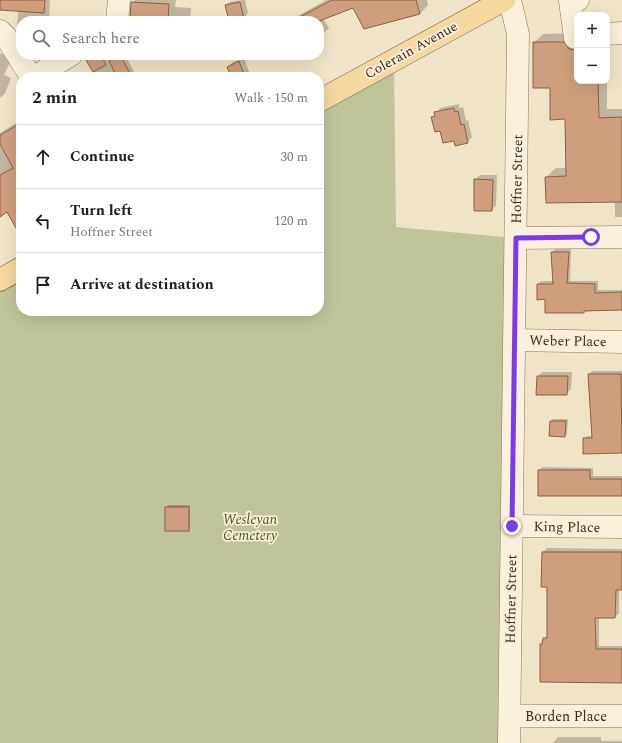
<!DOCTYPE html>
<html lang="en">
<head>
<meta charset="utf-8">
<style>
	body { margin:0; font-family:Spectral,serif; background:#f2f2f2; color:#202124 }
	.controls { position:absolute; right:12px; top:12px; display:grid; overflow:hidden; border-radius:8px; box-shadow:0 4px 16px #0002 }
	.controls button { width:36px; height:36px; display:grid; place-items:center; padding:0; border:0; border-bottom:1px solid #e0e0e0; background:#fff; color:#202124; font:20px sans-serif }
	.stop { position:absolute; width:12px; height:12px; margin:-9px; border:3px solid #7c3aed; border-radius:50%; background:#fff }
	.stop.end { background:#7c3aed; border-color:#fff; box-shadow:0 1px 4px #0008 }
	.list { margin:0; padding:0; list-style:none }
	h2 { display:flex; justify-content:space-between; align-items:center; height:52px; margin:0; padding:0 16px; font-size:17px }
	h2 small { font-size:13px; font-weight:400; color:#757577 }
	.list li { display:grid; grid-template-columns:26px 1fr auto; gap:12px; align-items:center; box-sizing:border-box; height:64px; padding:0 16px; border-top:1px solid #e0e0e0 }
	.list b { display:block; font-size:15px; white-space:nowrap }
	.list p { margin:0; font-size:13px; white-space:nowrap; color:#757577 }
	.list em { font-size:13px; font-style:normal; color:#757577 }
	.icon { flex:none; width:22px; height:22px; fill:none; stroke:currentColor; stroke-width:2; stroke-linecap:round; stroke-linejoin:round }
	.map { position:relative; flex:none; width:622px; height:743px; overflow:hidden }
	.search { position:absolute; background:#fff; box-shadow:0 4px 16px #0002; left:16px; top:16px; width:308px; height:44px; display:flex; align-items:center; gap:10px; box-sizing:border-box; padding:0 14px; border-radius:16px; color:#757577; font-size:15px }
	.panel { position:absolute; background:#fff; box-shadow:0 4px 16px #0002; left:16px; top:72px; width:308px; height:244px; border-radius:16px }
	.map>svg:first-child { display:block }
	.cemetery { fill:#bfc49a }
	.shadow { fill:#0003 }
	.building { fill:#cf9f7d; stroke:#8d5f41 }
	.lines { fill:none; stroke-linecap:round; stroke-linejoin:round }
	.minor-casing { stroke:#8d765c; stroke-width:23 }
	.major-casing { stroke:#5b4430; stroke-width:23 }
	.minor { stroke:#faf1dc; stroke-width:22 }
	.major { stroke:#f3d9a0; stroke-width:22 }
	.route { stroke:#7c3aed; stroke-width:5 }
	.labels { text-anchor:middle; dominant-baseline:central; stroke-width:3.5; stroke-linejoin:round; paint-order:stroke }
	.street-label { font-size:14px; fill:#3d2e20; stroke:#f7eed8 }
	.park-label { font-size:14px; font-style:italic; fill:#4d5a26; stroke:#f7eed8 }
</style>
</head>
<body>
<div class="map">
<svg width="622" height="743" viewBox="0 0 622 743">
	<rect width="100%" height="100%" fill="#f0e4c8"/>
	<polygon class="cemetery" points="394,59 396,227 516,238 509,743 0,743 0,280 21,268 21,311 319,311 319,101"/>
	<g class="shadow">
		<polygon points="19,0 50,0 49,21 21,21 21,35 17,29"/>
		<polygon points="135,0 176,0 175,7 191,8 190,21 129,21 132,3"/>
		<polygon points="245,0 248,13 244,18 230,21 226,5 231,1"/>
		<polygon points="326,0 427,0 428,5 420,14 364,28 354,7 323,18 329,28 319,38 319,21 289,21"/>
		<polygon points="573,33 577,39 577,81 607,81 607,109 622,109 622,217 615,217 615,201 546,177 556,168 567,168 566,118 550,87 534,43 543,34"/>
		<polygon points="0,53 12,58 4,75 11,78 5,93 0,98"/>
		<polygon points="33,55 45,55 36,60"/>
		<polygon points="91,55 105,55 108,61 119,55 125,55 137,77 97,77 86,59"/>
		<polygon points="244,58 251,77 232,77 228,67 233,62"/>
		<polygon points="459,104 459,108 463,107 466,121 468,120 472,137 468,142 455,140 441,130 433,117 440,108"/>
		<polygon points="21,120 21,218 8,211 0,215 0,133"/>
		<polygon points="480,175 497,175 496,206 491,210 475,179"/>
		<polygon points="555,249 571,249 570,281 598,281 598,290 622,290 622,309 586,310 584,312 546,298 538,284 541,281 554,281 552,253"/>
		<polygon points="592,371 622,371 622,453 584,453 584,439 587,436 593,436 589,374"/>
		<polygon points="542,372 572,372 571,389 566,394 538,377"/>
		<polygon points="553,419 568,419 567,434 565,436 551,421"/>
		<polygon points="542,467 593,468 593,476 622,476 622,496 539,495 539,470"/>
		<polygon points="168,505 190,505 190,528 188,530 166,507"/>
		<polygon points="547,548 622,549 622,589 619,589 619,613 615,617 599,617 599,646 622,646 622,683 541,644 548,634 548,586 543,552"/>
		<polygon points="558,737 601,737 601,741 622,741 622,743 553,743"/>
	</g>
	<g class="building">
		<polygon points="0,0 45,0 44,13 0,10"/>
		<polygon points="332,0 416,0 420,14 364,29 353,8 319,21 292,21"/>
		<polygon points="131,2 169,4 168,21 130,21"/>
		<polygon points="240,2 244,19 229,21 225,5"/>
		<polygon points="533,42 564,42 569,49 575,50 576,80 598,81 599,118 622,117 622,202 546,203 545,177 566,176 565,119 550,120 550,88 533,88"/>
		<polygon points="83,55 101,55 106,65 93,72"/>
		<polygon points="120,55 132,77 117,77 109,61"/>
		<polygon points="239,61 245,77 231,77 227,67"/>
		<polygon points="454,108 455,112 458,111 461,125 464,124 468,143 455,146 454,141 443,143 440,131 435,132 431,117 435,116 434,112"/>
		<polygon points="21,123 21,237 7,212 0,217 0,175 13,168 0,144 0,135"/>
		<polygon points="474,179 493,180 492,211 474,211"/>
		<polygon points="551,252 569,252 567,283 595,284 595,293 622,292 622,310 584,311 584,313 545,313 545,299 537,300 537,284 553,284"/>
		<polygon points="588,374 621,374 622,453 583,454 583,438 592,438"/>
		<polygon points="537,376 568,376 567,395 536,395"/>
		<polygon points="550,421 566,421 565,437 549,436"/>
		<polygon points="538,470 590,470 590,479 622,479 622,496 538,496"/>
		<rect x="165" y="507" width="24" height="24"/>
		<polygon points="542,552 622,552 622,590 616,590 615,618 595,618 596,649 622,649 622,683 540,682 540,644 542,644 543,638 547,638 547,587 541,587"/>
	</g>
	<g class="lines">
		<defs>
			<g id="minor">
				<polyline points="117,21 119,0"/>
				<polyline points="0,31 6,37 31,77"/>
				<polyline points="607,34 622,33"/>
				<polyline points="577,38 575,38 570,1 578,0"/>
				<polyline points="34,77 71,55"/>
				<polyline points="516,238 622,237"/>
				<polyline points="515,340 622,342"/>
				<polyline points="512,526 622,527"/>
				<polyline points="510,716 622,716"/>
				<polyline points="509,743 518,34 510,0"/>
			</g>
			<g id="major">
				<polyline points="319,101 504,0"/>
				<polyline points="0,280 21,268"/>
			</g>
		</defs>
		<use href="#minor" class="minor-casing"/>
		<use href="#major" class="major-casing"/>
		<use href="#minor" class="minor"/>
		<use href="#major" class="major"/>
	</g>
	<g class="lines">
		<polyline class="route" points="512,526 516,238 591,237"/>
	</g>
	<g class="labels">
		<g class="street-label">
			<text transform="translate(411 50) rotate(-29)">Colerain Avenue</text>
			<text transform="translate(517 179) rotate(-89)">Hoffner Street</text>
			<text transform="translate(568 341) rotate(1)">Weber Place</text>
			<text transform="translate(567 527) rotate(1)">King Place</text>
			<text transform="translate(511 599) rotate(-89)">Hoffner Street</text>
			<text x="566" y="716">Borden Place</text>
		</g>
		<g class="park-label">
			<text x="250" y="519">Wesleyan<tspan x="250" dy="16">Cemetery</tspan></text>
		</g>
	</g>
</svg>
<div class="controls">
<button>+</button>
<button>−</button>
</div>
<div class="stop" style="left:591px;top:237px"></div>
<div class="stop end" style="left:512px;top:526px"></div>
<div class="search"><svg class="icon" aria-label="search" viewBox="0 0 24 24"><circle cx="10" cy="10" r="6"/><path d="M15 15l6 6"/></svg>Search here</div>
<section class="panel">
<h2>2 min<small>Walk · 150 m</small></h2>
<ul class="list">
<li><svg class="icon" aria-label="ahead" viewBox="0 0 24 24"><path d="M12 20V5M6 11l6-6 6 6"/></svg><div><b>Continue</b></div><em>30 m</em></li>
<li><svg class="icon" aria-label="left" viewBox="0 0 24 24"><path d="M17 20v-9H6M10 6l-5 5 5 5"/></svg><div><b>Turn left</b><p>Hoffner Street</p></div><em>120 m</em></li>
<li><svg class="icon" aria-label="arrive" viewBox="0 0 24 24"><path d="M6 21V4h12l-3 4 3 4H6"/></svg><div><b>Arrive at destination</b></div></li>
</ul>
</section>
</div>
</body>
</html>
